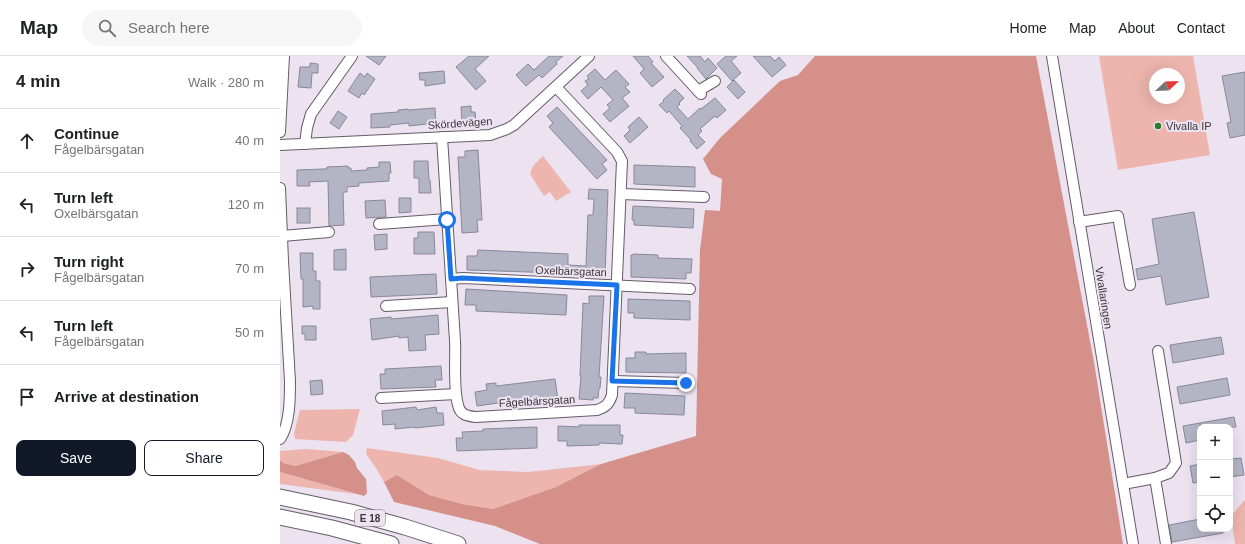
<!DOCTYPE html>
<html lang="en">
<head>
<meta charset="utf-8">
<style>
	body { margin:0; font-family:Arial,sans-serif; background:#f6f6f6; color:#202124 }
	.controls { position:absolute; right:12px; bottom:12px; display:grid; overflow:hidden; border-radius:8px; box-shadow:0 4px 16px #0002 }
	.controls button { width:36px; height:36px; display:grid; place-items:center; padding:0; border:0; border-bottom:1px solid #e0e0e0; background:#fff; color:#202124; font:20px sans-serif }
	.compass { position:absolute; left:869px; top:12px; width:36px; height:36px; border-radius:50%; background:#fff; box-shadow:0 4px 16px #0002; rotate:67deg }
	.stop { position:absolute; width:12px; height:12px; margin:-9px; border:3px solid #1a73e8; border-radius:50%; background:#fff }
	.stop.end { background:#1a73e8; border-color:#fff; box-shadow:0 1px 4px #0008 }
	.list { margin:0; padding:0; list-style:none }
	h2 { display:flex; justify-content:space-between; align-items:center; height:52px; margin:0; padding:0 16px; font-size:17px }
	h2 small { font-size:13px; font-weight:400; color:#757577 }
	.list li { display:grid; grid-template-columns:26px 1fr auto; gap:12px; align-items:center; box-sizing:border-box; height:64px; padding:0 16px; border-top:1px solid #e0e0e0 }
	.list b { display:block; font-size:15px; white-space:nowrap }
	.list p { margin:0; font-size:13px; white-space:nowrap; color:#757577 }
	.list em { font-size:13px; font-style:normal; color:#757577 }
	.actions { display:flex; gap:8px; padding:12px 16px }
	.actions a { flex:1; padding:9px 0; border:1px solid #111827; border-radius:8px; text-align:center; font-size:14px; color:#111827 }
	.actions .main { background:#111827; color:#fff }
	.icon { flex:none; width:22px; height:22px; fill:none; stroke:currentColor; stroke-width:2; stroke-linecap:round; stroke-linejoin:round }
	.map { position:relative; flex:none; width:965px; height:488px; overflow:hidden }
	header { display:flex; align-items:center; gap:24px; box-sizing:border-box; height:56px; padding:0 20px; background:#fff; border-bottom:1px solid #e0e0e0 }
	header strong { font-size:19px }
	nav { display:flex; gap:22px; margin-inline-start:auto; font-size:14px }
	.search { width:280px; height:36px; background:#f6f6f6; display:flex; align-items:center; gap:10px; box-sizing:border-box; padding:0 14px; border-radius:22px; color:#757577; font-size:15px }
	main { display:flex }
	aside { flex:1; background:#fff }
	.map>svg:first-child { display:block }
	.green { fill:#edb5ae; fill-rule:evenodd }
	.forest { fill:#d49089 }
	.building { fill:#b3b4c4; stroke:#888998 }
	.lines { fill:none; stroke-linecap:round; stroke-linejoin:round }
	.minor-casing { stroke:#655c68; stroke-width:12 }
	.highway-casing { stroke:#655c68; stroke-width:17 }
	.minor { stroke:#fff; stroke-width:10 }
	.highway { stroke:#fff; stroke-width:15 }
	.route { stroke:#1a73e8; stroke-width:5 }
	.poi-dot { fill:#227d2c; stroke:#ece2f0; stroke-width:1.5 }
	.labels { text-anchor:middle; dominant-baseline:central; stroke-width:4; stroke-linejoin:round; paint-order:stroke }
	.shield { fill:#ece2f0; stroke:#706a72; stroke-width:1 }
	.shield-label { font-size:10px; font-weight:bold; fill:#3b373c }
	.street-label { font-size:11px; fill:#3b373c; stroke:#ece2f0 }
	.poi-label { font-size:11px; fill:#3b373c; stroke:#ece2f0; text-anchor:start }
</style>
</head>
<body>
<header>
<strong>Map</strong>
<div class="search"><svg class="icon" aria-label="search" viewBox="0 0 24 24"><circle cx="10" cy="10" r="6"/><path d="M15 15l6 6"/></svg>Search here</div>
<nav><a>Home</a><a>Map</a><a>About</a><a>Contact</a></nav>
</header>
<main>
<aside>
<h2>4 min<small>Walk · 280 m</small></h2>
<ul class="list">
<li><svg class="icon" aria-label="ahead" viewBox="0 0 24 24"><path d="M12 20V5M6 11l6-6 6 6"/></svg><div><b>Continue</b><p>Fågelbärsgatan</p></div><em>40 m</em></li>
<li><svg class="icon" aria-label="left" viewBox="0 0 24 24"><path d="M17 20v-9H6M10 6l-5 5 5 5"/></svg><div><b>Turn left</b><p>Oxelbärsgatan</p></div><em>120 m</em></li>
<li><svg class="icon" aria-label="right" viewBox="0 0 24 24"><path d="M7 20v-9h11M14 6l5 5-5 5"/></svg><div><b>Turn right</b><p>Fågelbärsgatan</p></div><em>70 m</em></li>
<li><svg class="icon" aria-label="left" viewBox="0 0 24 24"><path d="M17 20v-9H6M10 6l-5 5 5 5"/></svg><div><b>Turn left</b><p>Fågelbärsgatan</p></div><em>50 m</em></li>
<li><svg class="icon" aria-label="arrive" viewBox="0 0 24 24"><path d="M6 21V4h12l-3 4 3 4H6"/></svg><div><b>Arrive at destination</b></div></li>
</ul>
<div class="actions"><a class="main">Save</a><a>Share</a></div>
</aside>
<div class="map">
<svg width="965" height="488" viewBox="0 0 965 488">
	<rect width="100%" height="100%" fill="#ece2f0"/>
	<g class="green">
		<path d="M819,0H913L930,99L838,114ZM875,18H899V42H875Z"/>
		<polygon points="263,100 291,136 276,145 270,136 264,140 250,118 253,110"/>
		<polygon points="80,353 73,379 66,386 15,383 14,378 20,354"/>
		<polygon points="87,392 158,402 200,414 248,416 321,408 276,431 213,453 182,448 149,439 117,419 104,426 96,412 86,398"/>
		<polygon points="25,393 63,396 15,410 3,407 0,404 0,395"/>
		<polygon points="0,416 76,438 0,428"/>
		<polygon points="965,444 965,488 955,488 951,460 962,447"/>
	</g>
	<g class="forest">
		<polygon points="535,0 756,0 814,306 843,488 260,488 215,470 114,446 104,426 117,419 149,439 182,448 213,453 276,431 321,408 416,380 420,194 425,154 440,155 442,123 431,118 423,103 440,82 500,25 518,19"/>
		<polygon points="63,396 69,399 75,406 77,412 86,423 87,437 84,440 0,416 0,404 3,407 15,410"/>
	</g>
	<g class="building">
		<polygon points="86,0 106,0 99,9"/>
		<polygon points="189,0 209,0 195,13 206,25 196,34 176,11"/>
		<polygon points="269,0 283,0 276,6 277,8 262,22 259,19 246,30 236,19 248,8 254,14"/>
		<polygon points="353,0 368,0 373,6 371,7 384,21 372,31 360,17 364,13"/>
		<polygon points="407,0 420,0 425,6 428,2 437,12 426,23 417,12 418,12"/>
		<polygon points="446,0 457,0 451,5 461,17 452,25 437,8"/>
		<polygon points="473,0 490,0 495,5 499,1 506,9 492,21"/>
		<polygon points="30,7 38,8 38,17 32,17 31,32 18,31 20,11 30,11"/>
		<polygon points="315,13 325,24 336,14 349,28 345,31 350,36 342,42 349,50 330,66 323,58 330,52 327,49 333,44 321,31 308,43 301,35 308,29 305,25 309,23 307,20"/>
		<polygon points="164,15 165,27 145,30 145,24 140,24 139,17"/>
		<polygon points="965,16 965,79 950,82 947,67 951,66 942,20"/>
		<polygon points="80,17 85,21 87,17 95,23 84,39 82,37 79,42 68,35"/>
		<polygon points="454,24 465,36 458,43 447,31"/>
		<polygon points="395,33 404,42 399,47 400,48 397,51 408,63 420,52 421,53 435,42 446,54 437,62 435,60 420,73 422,75 418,79 425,86 417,93 410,85 411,84 400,72 402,70 389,55 387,57 379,49 384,45 383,44"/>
		<polygon points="191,50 191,56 195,56 196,66 182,68 181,51"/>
		<polygon points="277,51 327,104 322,108 327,114 317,123 269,71 273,67 267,60"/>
		<polygon points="155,52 156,67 129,70 129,67 110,69 110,71 91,72 91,58 118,56 118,54 128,53 128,54"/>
		<polygon points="58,55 67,61 59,73 50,67"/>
		<polygon points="359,61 368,71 350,87 344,80 350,74 348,71"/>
		<polygon points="198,94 202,164 197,164 198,176 182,177 178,101 185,101 185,95"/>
		<polygon points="134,105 148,105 149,124 150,124 151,137 139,137 139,122 134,122"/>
		<polygon points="99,106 110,106 111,117 109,117 109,125 79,127 79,130 67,131 67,136 63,136 64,169 49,170 48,125 29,126 30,130 17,130 17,114 43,113 47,113 47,111 68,110 68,112 71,112 71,115 87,114 87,112 99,111"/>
		<polygon points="354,109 415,111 415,131 354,128"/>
		<polygon points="309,133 328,134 325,221 311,220 311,218 187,214 187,200 197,200 198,194 288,198 288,209 306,210 308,159 313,159 314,143 308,143"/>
		<polygon points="119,142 131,142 131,156 119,157"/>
		<polygon points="105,144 106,161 86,162 85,145"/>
		<polygon points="353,150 414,153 413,172 354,169 354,164 352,164"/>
		<rect x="17" y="152" width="13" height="15"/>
		<polygon points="914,156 929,241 886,249 881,220 858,224 856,213 879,208 872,163"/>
		<polygon points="138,176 154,176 155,198 134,198 134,182 138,182"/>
		<polygon points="107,178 107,193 95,194 94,179"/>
		<polygon points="66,193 66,214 54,214 54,194"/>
		<polygon points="20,197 33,197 33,215 36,215 36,225 40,225 40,253 33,253 33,250 23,251 23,223 21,223"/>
		<polygon points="353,198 378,199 378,202 412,203 411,217 406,217 406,223 351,221 351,199 353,199"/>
		<polygon points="156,218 157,238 91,241 90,221"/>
		<polygon points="186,233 287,239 286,259 196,255 196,249 185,249"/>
		<polygon points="309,240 324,240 319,321 321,321 320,332 319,332 318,342 313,342 313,344 299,343 301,320 300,320 303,247 309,248"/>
		<polygon points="348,243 410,245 410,264 354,262 354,257 348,257"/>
		<polygon points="158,259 159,278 145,279 146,294 129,295 128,281 119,282 119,280 92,284 90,263 111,261 111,263"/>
		<polygon points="22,270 36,270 36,284 25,284 25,278 22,278"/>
		<polygon points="941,281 944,298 893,307 890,289"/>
		<polygon points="355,296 366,296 366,298 406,297 406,317 346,316 346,302 355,302"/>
		<polygon points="161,310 162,324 155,324 156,331 101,333 100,318 105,318 105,313"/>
		<polygon points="947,322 950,339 900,348 897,331"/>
		<polygon points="275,323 278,344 259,347 258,345 239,348 238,346 219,349 218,347 197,350 195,336 207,334 206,328 216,327 216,330"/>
		<polygon points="42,324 43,338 31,339 30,325"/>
		<polygon points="345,337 405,340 404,359 355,357 355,352 344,352"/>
		<polygon points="136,351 137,354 156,351 157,357 163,357 164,369 135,372 135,371 115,373 115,368 103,369 102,355"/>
		<polygon points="954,361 956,371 921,371 920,367"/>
		<polygon points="920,367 920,384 906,387 903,370"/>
		<polygon points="299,369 340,369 340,379 343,379 342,388 319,387 319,389 287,390 287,385 278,385 278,370 299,371"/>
		<polygon points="257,371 257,392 177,395 176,382 183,382 182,376 203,375 203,373"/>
		<polygon points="961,402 964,419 950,421 950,403"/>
		<polygon points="920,408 920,426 913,427 910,410"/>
		<polygon points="920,463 920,473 943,473 943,477 892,486 889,469"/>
	</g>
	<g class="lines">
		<defs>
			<g id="minor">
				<polyline points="386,0 421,38"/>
				<polyline points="772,0 853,488"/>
				<polyline points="418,35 435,25"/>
				<polyline points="0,76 4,0"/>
				<path d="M162,81C166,149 171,217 175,285C176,304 173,331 178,349C180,359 187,360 196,361L317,354C326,351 329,348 332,339L342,105L337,96L276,31"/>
				<polyline points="25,88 27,72 31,58 72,0"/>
				<polyline points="0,89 210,79 227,73 234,69 309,0"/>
				<path d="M0,132L3,205L10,325C10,342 10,369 0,383"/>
				<polyline points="341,138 424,141"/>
				<polyline points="799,166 838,160 850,229"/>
				<polyline points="99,168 167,163"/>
				<polyline points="2,180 49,176"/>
				<polyline points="171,223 183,222 410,233"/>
				<polyline points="106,250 172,246"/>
				<polyline points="333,325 406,327"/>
				<polyline points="101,342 176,338"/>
				<polyline points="875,422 886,488"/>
				<polyline points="843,428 875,422 889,417 896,407 878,295"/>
			</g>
			<g id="highway">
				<polyline points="0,441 71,456 125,471 178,488"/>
				<polyline points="0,461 52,472 111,488"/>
			</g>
		</defs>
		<use href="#minor" class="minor-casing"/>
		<use href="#highway" class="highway-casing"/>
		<use href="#minor" class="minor"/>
		<use href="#highway" class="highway"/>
	</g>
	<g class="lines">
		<polyline class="route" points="167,164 171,223 182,222 337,229 332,325 406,327"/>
	</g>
	<circle class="poi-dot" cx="878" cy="70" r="4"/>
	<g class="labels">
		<rect class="shield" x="75" y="454" width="30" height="16" rx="3"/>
		<g class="shield-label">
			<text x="90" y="462">E 18</text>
		</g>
		<g class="street-label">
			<text transform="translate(180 67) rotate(-4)">Skördevägen</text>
			<text transform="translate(291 215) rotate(2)">Oxelbärsgatan</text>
			<text transform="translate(824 242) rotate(81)">Vivallaringen</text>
			<text transform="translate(257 345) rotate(-3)">Fågelbärsgatan</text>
		</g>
		<g class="poi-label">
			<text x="886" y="70">Vivalla IP</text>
		</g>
	</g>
</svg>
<div class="controls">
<button>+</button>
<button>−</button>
<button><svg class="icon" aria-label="locate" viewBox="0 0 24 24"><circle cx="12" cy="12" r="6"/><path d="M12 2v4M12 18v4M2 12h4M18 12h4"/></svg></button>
</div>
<svg class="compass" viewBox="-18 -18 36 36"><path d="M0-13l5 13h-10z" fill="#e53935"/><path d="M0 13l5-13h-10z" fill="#757577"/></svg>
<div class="stop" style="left:167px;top:164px"></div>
<div class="stop end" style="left:406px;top:327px"></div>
</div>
</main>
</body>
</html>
